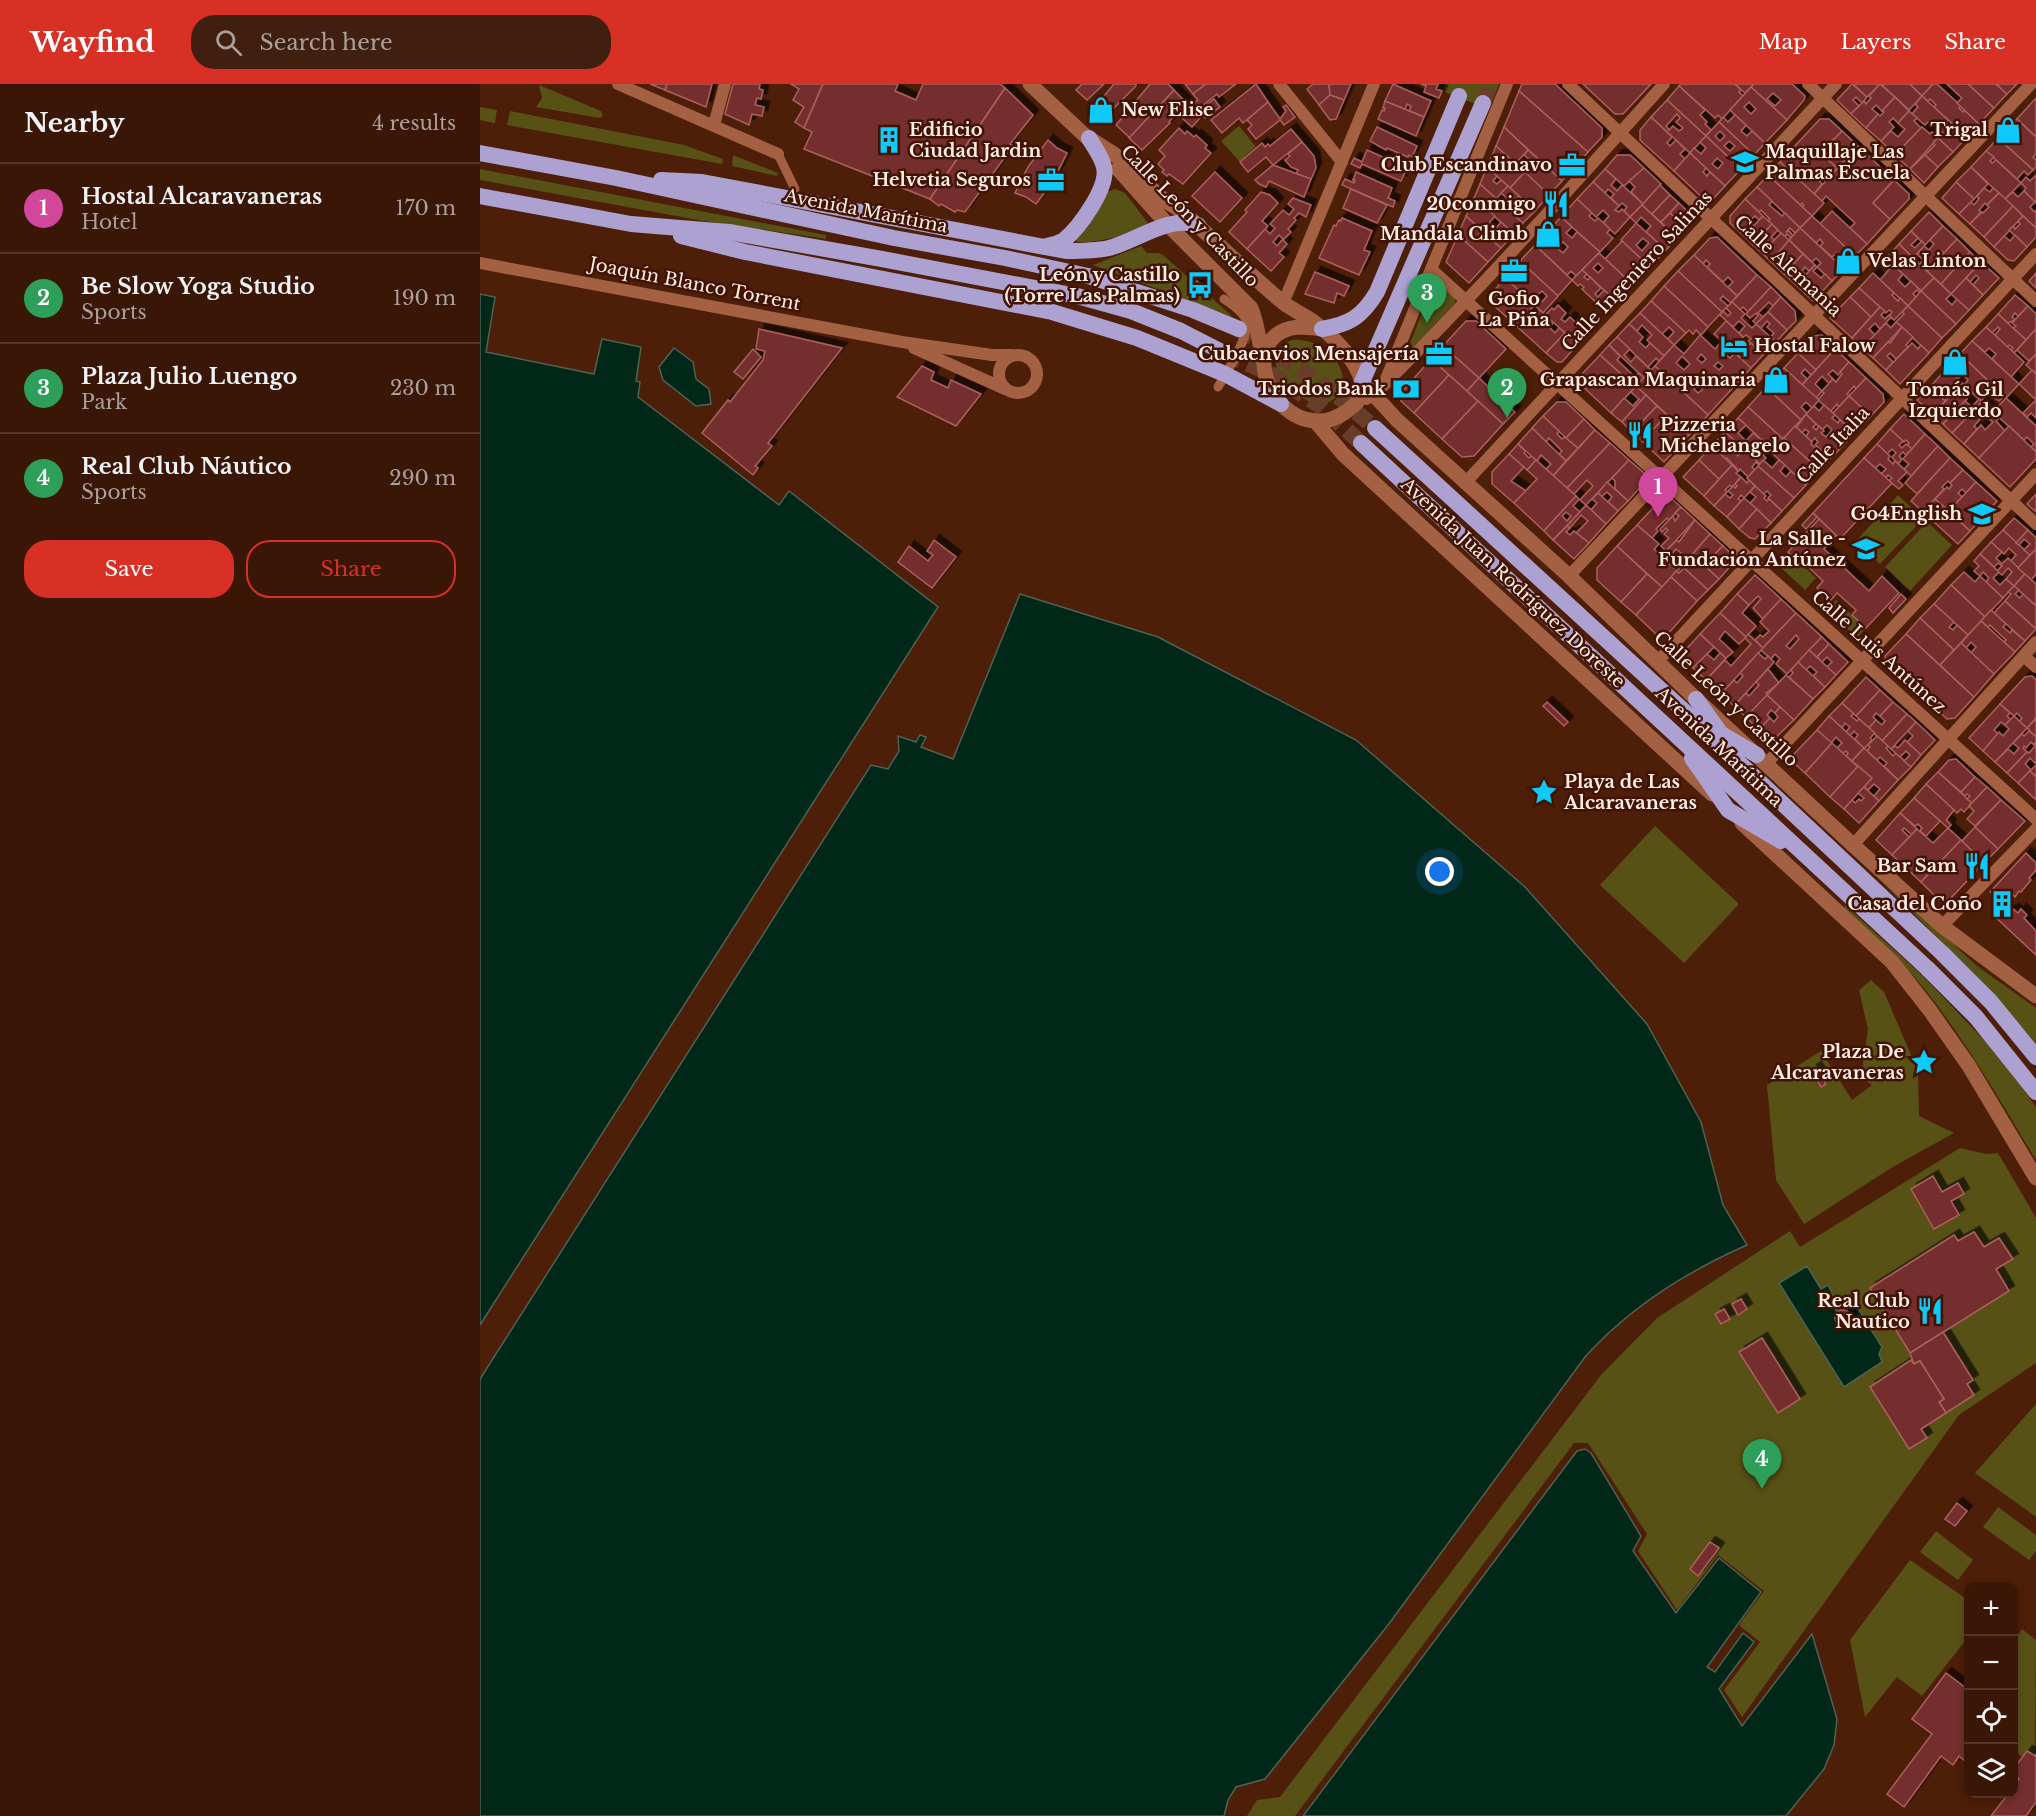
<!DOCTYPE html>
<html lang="en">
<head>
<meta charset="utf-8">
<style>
	body { margin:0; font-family:"Libre Baskerville",serif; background:#411f10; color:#f1f3f6 }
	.controls { position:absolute; right:18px; bottom:18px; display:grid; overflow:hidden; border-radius:12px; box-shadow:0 3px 9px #0003 }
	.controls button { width:54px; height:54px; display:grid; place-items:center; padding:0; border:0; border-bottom:2px solid #543528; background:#3a1606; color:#f1f3f6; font:30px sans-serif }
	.you { position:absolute; left:960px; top:788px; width:21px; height:21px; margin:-15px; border:4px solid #fff; border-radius:50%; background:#1a73e8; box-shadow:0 0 0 9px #1a73e833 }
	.badge { display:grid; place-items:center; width:39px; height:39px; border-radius:50%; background:#d93025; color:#fff; font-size:20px; font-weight:700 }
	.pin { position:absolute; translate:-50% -50px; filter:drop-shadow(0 2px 3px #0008) }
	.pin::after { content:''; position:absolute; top:32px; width:21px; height:18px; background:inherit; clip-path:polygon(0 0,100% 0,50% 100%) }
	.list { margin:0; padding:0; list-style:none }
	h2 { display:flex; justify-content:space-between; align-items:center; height:78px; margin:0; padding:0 24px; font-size:26px }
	h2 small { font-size:20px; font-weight:400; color:#ab9f9b }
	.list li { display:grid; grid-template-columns:39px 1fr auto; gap:18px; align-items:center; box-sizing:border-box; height:90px; padding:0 24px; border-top:2px solid #543528 }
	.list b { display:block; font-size:22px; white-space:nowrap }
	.list p { margin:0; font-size:20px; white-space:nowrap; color:#ab9f9b }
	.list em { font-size:20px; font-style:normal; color:#ab9f9b }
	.actions { display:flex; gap:12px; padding:18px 24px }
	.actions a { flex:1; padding:14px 0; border:2px solid #d93025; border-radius:24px; text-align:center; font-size:21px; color:#d93025 }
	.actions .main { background:#d93025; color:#fff }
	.icon { flex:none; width:33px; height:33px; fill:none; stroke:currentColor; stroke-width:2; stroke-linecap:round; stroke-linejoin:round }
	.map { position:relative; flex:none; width:1556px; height:1732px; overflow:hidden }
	header { display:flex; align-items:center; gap:36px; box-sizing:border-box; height:84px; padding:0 30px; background:#d93025; color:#fff }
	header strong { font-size:28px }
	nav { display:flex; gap:33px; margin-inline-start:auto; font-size:21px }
	.search { width:420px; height:54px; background:#411f10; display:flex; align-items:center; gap:15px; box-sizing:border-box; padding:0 21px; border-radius:24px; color:#ab9f9b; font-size:22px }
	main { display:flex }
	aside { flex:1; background:#3a1606 }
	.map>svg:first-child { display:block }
	.green { fill:#585116 }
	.water { fill:#002717; stroke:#4c6356; stroke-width:1.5 }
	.building { fill:#742f2e; stroke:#ab605d; stroke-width:1.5; fill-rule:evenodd; filter:url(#shadow) }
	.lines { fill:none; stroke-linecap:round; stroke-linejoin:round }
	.trunk-tunnel { stroke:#683d2a; stroke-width:16; stroke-dasharray:16 8; stroke-linecap:butt }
	.pedestrian { stroke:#a46043; stroke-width:9 }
	.minor { stroke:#a46043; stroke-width:12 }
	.tertiary { stroke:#a46043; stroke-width:15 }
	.trunk { stroke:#ada1d2; stroke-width:16 }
	.labels { text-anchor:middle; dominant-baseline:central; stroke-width:5; stroke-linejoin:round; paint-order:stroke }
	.poi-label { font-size:18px; font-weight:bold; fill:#feeee8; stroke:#421300; text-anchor:end }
	.street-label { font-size:18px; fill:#feeee8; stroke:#421300 }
</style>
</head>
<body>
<header>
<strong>Wayfind</strong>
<div class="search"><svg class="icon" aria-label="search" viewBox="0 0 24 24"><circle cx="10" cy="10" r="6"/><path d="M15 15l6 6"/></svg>Search here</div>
<nav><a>Map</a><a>Layers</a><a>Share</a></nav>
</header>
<main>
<aside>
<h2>Nearby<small>4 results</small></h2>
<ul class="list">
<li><span class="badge" style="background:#d1479c">1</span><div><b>Hostal Alcaravaneras</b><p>Hotel</p></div><em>170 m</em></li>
<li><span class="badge" style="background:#2e9e5b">2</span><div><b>Be Slow Yoga Studio</b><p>Sports</p></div><em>190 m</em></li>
<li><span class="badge" style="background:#2e9e5b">3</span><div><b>Plaza Julio Luengo</b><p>Park</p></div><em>230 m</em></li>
<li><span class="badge" style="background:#2e9e5b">4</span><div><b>Real Club Náutico</b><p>Sports</p></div><em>290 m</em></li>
</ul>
<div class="actions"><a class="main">Save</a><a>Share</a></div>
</aside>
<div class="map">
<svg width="1556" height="1732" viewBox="0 0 1556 1732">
	<defs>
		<filter id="shadow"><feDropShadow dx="5.5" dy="-5.5" stdDeviation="0" flood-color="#0009"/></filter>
	</defs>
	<rect width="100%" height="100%" fill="#4d1e08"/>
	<g class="green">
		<polygon points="965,0 1019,0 1009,25 962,7"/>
		<polygon points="59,1 121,27 123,32 120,34 56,23 62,14"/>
		<polygon points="0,23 17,26 15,39 0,36"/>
		<polygon points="30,27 204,61 243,75 242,80 27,41"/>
		<polygon points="759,42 777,64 760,78 741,57"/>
		<polygon points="253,71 298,89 297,92 252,82"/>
		<polygon points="0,85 346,151 346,155 224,137 0,96"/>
		<path d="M635,105L645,109L668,139C655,150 614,160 597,158L596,155L627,108Z"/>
		<polygon points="661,162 667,169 679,169 683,171 753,233 613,181"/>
		<polygon points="958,202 975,214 975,219 933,263 930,259 951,207 954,203"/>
		<path d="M812,256C843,252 879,290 855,314C829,339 766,274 812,256Z"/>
		<polygon points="1418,411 1443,435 1400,480 1376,457"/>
		<polygon points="1447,438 1472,461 1430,507 1405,483"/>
		<polygon points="1308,468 1336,494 1325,506 1297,480"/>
		<polygon points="1356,516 1386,544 1377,554 1347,526"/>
		<polygon points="1175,742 1259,820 1204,879 1120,801"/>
		<polygon points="1393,789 1396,789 1497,882 1556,924 1556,960 1501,897"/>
		<path d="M1365,821L1442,891L1505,957L1542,1003L1556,1023V1076C1520,1017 1486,956 1442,902C1419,874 1391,849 1364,824Z"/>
		<polygon points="1391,896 1404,908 1438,987 1439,1032 1474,1049 1411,1084 1324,1140 1296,1096 1287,1001 1341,967 1372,1016 1392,1001 1381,993 1388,945 1379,906"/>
		<polygon points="1480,1064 1506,1070 1518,1069 1556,1134 1556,1279 1479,1331 1262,1633 1244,1606 1280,1558 1259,1541 1284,1507 1238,1471 1197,1526 1158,1467 1167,1450 1108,1359 1094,1359 815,1732 767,1732 777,1716 800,1713 1121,1291 1177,1234 1310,1147 1320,1163"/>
		<polygon points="1556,1320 1556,1433 1495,1389"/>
		<polygon points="1518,1423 1556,1451 1556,1467 1549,1476 1503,1443"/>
		<polygon points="1456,1447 1493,1476 1478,1496 1440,1468"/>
		<polygon points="1430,1476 1488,1516 1488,1553 1442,1612 1417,1593 1385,1633 1370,1556"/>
		<polygon points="1542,1545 1556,1556 1555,1672 1547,1667 1542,1673 1534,1666 1534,1606 1536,1603 1534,1600 1534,1557"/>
	</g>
	<g class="water">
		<polygon points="0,210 15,213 6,268 114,290 122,255 161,263 156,297 160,298 158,313 299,421 309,407 458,523 0,1241"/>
		<polygon points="194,264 213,278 216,295 229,305 231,320 216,322 183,296 179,283"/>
		<path d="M540,510L678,553L876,656L1045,803L1167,940L1221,1038L1243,1121L1267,1161C1208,1187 1149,1224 1105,1273L908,1541L785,1695L756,1703L748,1716L744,1732H0V1295L391,681L408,685L419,667L418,652L436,658L440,651L446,653L441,663L473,675Z"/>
		<polygon points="1327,1182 1341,1205 1348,1201 1352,1209 1347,1212 1357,1228 1355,1233 1357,1238 1364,1241 1370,1238 1370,1230 1364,1223 1374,1218 1402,1263 1399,1270 1402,1278 1364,1303 1299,1199"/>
		<polygon points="1105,1365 1111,1369 1161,1452 1153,1467 1196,1529 1239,1474 1281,1508 1227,1583 1235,1588 1263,1549 1274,1558 1239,1605 1262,1642 1332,1550 1357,1635 1354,1661 1344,1685 1306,1732 823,1732 1097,1367"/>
	</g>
	<g class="building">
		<polygon points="170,0 187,0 185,6"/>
		<polygon points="187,0 232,0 226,23 185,6"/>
		<polygon points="253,0 280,0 279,5 283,6 281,15 277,14 275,21 284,23 282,32 272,30 269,41 245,30"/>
		<polygon points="311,0 343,0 324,44 315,38 324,23 313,16 319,5"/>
		<polygon points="343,0 418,0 415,7 436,16 443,0 520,0 525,4 450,115 324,65 332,48 324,44"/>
		<polygon points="602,0 624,0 607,16 596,6"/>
		<polygon points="634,0 656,0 656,2 625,33 615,23"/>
		<polygon points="670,0 688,0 694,6 650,54 636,41"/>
		<polygon points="705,0 726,0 713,10"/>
		<polygon points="726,0 756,0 739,13 737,10 721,23 719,20 715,24 712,20 718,16 713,10"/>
		<polygon points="776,0 788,18 763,39 759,34 742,49 731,36"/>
		<polygon points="833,0 849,0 850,11 839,21 827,5"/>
		<polygon points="849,0 871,0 864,16 850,11"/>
		<polygon points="913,0 951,17 944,33 929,27 931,22 927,20 925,26 905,17"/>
		<polygon points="941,0 958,0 956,5 962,7 959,14 944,8 946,2"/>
		<polygon points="1042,0 1075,0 1122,44 1122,53 1108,68 1039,7"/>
		<polygon points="1103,0 1171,0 1143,30 1135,30"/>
		<polygon points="1201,0 1255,0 1261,6 1259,8 1263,12 1242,35 1238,31 1235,34 1199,2"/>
		<polygon points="1255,0 1274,0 1265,9"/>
		<path d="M1274,0H1312L1325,12L1324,16L1307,36L1271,3ZM1293,9L1301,16L1295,22L1287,15Z"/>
		<polygon points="1372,0 1387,13 1382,19 1376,13 1373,16 1379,22 1371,30 1357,16"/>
		<polygon points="1373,0 1400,0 1387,13"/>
		<polygon points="1400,0 1415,13 1402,27 1396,21 1392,25 1398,30 1386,44 1371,30 1384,17 1386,20 1391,14 1389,12"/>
		<polygon points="1401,0 1430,0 1442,12 1429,26"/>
		<polygon points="1430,0 1453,0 1442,12"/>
		<polygon points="1453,0 1457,0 1481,22 1479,24 1483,28 1485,26 1499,40 1487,53 1454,23 1456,21 1450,15 1448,17 1442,12"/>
		<polygon points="1467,0 1488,0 1514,24 1499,40 1477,19 1482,14"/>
		<polygon points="1488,0 1516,0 1527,10 1514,24"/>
		<polygon points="1516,0 1537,0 1527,10"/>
		<polygon points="1199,2 1225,26 1220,31 1227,38 1225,40 1231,46 1226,52 1187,16"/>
		<path d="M1271,3L1307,36L1285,59L1250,26ZM1269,18L1276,25L1271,30L1264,23Z"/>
		<polygon points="525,4 553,31 530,60 533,62 485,128 477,126 475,128 461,120 459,122 450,115"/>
		<polygon points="694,6 711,24 705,31 700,27 696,32 695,31 689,38 690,39 662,66 649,54"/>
		<polygon points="1039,7 1108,68 1082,97 1024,43"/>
		<polygon points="850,11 864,16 856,35 850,36 839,21"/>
		<polygon points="1442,12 1468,36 1466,38 1469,42 1471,39 1487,53 1473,68 1458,54 1463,49 1450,36 1445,41 1432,30 1438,23 1435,20"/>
		<polygon points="1415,13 1429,27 1418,39 1413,34 1409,38 1414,43 1401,57 1386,44 1398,30 1400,32 1404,28 1402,27"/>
		<polygon points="1556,14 1556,53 1537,35"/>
		<polygon points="734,15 740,23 725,34 719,27"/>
		<path d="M1187,16L1226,52L1210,69L1171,33ZM1197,30L1200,34L1196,38L1203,44L1199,47L1193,42L1189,46L1186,42Z"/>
		<polygon points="905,17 944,33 936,52 898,35 902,26 904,27 905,24 903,24"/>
		<polygon points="788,18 800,35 806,27 803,23 806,21 815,33 804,41 800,36 776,55 768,45 772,41 767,36"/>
		<polygon points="711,24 720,34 712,43 702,34"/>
		<polygon points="1429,27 1437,34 1434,37 1441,44 1415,71 1401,57 1411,47 1418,53 1425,45 1418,39"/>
		<polygon points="1255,31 1266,41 1261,47 1267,52 1272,47 1285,59 1274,71 1239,38 1243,33 1248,38"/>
		<polygon points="1171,33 1192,53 1187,59 1190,62 1196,56 1205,65 1200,70 1205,75 1194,87 1160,56 1160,46"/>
		<polygon points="1340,35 1349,35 1362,47 1341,69 1357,84 1348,94 1343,89 1337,95 1342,100 1334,110 1300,78"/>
		<polygon points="1537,35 1556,53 1556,70 1553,73 1556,76 1556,83 1553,86 1518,54"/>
		<path d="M1239,38L1274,71L1261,85L1226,52ZM1240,47L1245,52L1240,57L1235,52ZM1249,57L1255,62L1250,67L1244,62Z"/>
		<polygon points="897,43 937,62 932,73 929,71 928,73 907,64 906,66 890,57"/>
		<polygon points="1024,43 1048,66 1035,80 1016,62"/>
		<polygon points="1442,43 1450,50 1452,48 1458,54 1430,85 1415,71"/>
		<polygon points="699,44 705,50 707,47 714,53 716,51 727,61 725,64 731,69 703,100 689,90 687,92 682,88 684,86 678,80 685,72 679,66"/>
		<polygon points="811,45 822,58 793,81 786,73 768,88 760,78 782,59 785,63 788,60 790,62"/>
		<polygon points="1362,47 1378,62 1357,84 1344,72 1347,69 1344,65"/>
		<path d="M1226,52L1261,85L1245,102L1210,69L1214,64L1221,70L1226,64L1220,58ZM1237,74L1243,79L1238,85L1232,80Z"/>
		<polygon points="1458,54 1473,68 1458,83 1445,71 1455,61 1453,59"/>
		<polygon points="1518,54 1553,86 1548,91 1544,87 1537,95 1506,67"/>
		<polygon points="568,56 577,64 587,69 573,97 556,120 546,113 535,109 548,83"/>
		<polygon points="822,58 834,72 836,84 831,95 816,90 818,86 811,83 805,76 810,72 808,70"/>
		<polygon points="1016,62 1045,88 1030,104 1007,83"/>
		<polygon points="1378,62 1414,96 1393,119 1410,135 1387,160 1370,144 1375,139 1346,112 1342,117 1334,110"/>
		<polygon points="887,66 927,84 921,97 882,80 880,84 871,80 874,74 882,78"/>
		<polygon points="1048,66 1082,97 1069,111 1035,80 1039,76 1045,80 1049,75 1044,71"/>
		<polygon points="1506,67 1514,73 1510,77 1512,79 1516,76 1541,99 1525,115 1491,83"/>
		<polygon points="1210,69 1226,84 1223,88 1227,92 1230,88 1245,102 1232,116 1225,116 1194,87"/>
		<polygon points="1137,71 1150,71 1164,84 1144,102 1125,85"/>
		<polygon points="1445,71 1458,83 1444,99 1430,85"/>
		<polygon points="1300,78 1344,119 1332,132 1322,123 1324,121 1322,119 1320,121 1288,91"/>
		<polygon points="793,81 831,95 824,113 789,97 786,103 779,100 775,96"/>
		<polygon points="1007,83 1017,92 1013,97 1017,100 1021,96 1028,102 1016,115 1000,100"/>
		<polygon points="1491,83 1508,100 1494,115 1476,98"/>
		<polygon points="1164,84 1181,100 1163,120 1151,108 1155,103 1149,97"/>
		<polygon points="1125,85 1136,95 1131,101 1137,107 1142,101 1163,120 1150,133 1144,127 1147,123 1142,119 1139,122 1131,114 1134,110 1128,105 1125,109 1113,98"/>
		<polygon points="735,88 762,114 740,138 712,112"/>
		<polygon points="876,88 912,104 908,114 915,117 913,123 862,101 865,95 874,99 875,96 873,96"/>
		<polygon points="1045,88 1069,111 1055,127 1030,104"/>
		<polygon points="1288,91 1332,132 1320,144 1277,103"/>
		<polygon points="1556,91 1556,119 1544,107 1546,104 1541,99 1546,93 1550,97"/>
		<polygon points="1414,96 1429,110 1429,115 1410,135 1393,119"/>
		<polygon points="1113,98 1139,122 1135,126 1139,128 1142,125 1150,133 1135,150 1123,139 1129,132 1123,126 1116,133 1097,115"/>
		<polygon points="1476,98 1494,115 1479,130 1462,114"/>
		<polygon points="1000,100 1043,139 1034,150 994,114"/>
		<polygon points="1180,101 1190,111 1172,130 1162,121"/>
		<polygon points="1028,102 1039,112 1035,116 1039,120 1042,116 1055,127 1043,139 1031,128 1034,124 1031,121 1027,125 1021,119 1027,114 1021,109"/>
		<polygon points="1277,103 1292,117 1289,121 1302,132 1305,129 1320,144 1315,149 1310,144 1306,148 1309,147 1313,152 1311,154 1307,150 1305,153 1288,137 1290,135 1281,126 1279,128 1265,115"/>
		<polygon points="1504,104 1510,108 1513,104 1519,109 1507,121 1505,119 1499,126 1501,128 1490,140 1479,130 1491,118 1494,121 1499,115 1497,112"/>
		<polygon points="871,105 907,121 897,139 863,124"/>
		<polygon points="1544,107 1555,118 1550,123 1554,128 1556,126 1556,144 1525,115 1533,108 1538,113"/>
		<polygon points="781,108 790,111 798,119 782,137 788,142 767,165 749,148 767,128 765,126"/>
		<polygon points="1519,109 1533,122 1504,153 1490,140 1502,128 1503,129 1509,123 1507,121"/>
		<polygon points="1190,111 1199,119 1181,138 1172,130"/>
		<path d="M813,114L831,121L826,133L819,129L814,134L816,136L808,145L811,148L803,156L807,160L799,169L804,173L791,187L767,165L785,145L790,150L795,144L790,140L803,126L809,131L814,125L808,120ZM799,151L803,155L797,162L793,158Z"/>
		<polygon points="994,114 1015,132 1002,147 986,132"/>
		<polygon points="1097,115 1112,129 1109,132 1115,137 1118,134 1130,145 1127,149 1133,154 1120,168 1081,133"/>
		<polygon points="1265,115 1283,132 1279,136 1275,132 1269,137 1274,142 1264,152 1250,139 1250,132"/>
		<polygon points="1199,119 1215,135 1206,144 1190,129"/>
		<polygon points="1162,121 1197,154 1186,166 1166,148 1171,142 1161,133 1156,139 1150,133"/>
		<polygon points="1533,122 1543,132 1514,163 1504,153"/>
		<polygon points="1352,127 1387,160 1375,172 1340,140"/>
		<polygon points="1449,128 1463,142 1445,161 1431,147"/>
		<polygon points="1190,129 1206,144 1197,154 1181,138"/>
		<polygon points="986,132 1002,147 999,150 1006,155 1008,153 1021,164 1008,178 978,151"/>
		<polygon points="1283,132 1292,140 1273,161 1264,152"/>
		<polygon points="1332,132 1375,172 1364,185 1356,177 1360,173 1356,169 1352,173 1340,162 1343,159 1340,155 1336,159 1320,144"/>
		<polygon points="1543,132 1556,144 1556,153 1547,163 1529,146 1533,142 1535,145 1540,140 1538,137"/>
		<path d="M1081,133L1092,143L1086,149L1092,154L1097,148L1120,168L1096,192L1091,187L1087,191L1055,161ZM1083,158L1088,163L1083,169L1077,164Z"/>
		<polygon points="862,134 892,147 884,166 890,168 879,191 839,174 854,141 856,142 859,136 861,137"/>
		<polygon points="1021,138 1034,150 1021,164 1002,147 1009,139 1016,144"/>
		<path d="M1156,139L1186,166L1170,183L1141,156ZM1163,154L1169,159L1162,167L1156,161Z"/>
		<polygon points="1292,140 1298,146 1291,153 1295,156 1282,169 1273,161"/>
		<polygon points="1463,142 1477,155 1464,169 1462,167 1458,171 1460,173 1447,187 1440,180 1443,176 1437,170 1444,162 1449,166 1454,160 1450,156"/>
		<polygon points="1320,144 1364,185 1352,197 1337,183 1341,179 1336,174 1332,178 1309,156"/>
		<polygon points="1431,147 1438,154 1431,161 1435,164 1442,157 1445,161 1433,174 1419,160"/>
		<polygon points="1301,149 1309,156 1291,178 1282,169"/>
		<polygon points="978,151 1008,178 989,199 966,178"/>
		<polygon points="1535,151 1547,163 1534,177 1528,176 1514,163 1524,152 1530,157"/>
		<polygon points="1237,153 1277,191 1257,212 1248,203 1253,198 1248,193 1243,198 1227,183 1230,180 1226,176 1223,180 1214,171 1230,154"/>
		<polygon points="1477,155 1490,168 1461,200 1447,187"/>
		<polygon points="1309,156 1323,170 1304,190 1291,178"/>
		<polygon points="1142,157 1170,183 1153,201 1125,175"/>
		<polygon points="1419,160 1454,194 1441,207 1406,174"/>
		<polygon points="1055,161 1092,196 1078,212 1040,177"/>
		<polygon points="1490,168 1501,178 1471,210 1461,200"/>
		<path d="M1119,169L1153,201L1137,218L1102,186ZM1118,179L1123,184L1118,189L1113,184Z"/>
		<polygon points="1323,170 1335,181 1329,187 1325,183 1322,187 1326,191 1316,201 1304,190"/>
		<polygon points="1214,171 1257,212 1251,219 1243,212 1240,215 1248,222 1242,228 1198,187"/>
		<path d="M1040,177L1078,212L1063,229L1025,194ZM1062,207L1067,212L1062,218L1056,212Z"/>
		<polygon points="1501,178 1519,194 1503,211 1493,201 1499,194 1496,191 1490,198 1486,194"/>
		<polygon points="1335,181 1337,183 1333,187 1341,194 1345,190 1352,197 1333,217 1316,201"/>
		<polygon points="1413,181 1423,190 1418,196 1425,203 1431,197 1441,207 1440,209 1437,206 1433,210 1436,213 1428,222 1400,196"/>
		<polygon points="1102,186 1107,190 1104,193 1108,196 1110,193 1121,204 1115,210 1118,213 1124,206 1137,218 1127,229 1102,205 1104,203 1100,200 1098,202 1092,196"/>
		<polygon points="1198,187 1242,228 1228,243 1184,202"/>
		<polygon points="835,188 869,202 864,212 857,209 854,219 825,210"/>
		<polygon points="1393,189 1414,209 1412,211 1418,217 1420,214 1428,222 1414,236 1409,232 1412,228 1409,226 1406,229 1379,204"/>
		<polygon points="1556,189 1556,204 1549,197"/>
		<polygon points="1277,191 1291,203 1268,228 1263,223 1260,226 1252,218"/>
		<polygon points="1025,194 1044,211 1039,217 1045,222 1031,237 1011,219 1011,210"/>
		<polygon points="1454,194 1471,210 1466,215 1472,221 1477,215 1489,226 1476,240 1441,207"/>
		<polygon points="1486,194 1503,211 1489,226 1471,210"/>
		<polygon points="717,197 724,203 718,209 712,202"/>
		<polygon points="1184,202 1228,243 1221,251 1216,246 1213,250 1209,246 1206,249 1171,217"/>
		<polygon points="1291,203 1301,213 1293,222 1289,218 1278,229 1283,233 1276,240 1273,237 1278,232 1276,229 1270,234 1266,230"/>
		<polygon points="1379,204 1400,223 1391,233 1370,213"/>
		<polygon points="1441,207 1476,240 1462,254 1428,222"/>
		<polygon points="1535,211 1548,222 1538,232 1535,229 1532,233 1535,236 1528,239 1518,230"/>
		<polygon points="1301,213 1315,227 1316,237 1307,246 1288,228"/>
		<polygon points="1370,213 1391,233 1372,254 1350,234"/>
		<polygon points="1050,216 1055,221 1050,226 1055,231 1060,226 1065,231 1062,234 1066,237 1069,234 1074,238 1069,243 1075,249 1079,244 1085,249 1066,269 1031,237"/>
		<polygon points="1171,217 1206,249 1194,261 1188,255 1194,248 1189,243 1182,250 1160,229"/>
		<polygon points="1252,218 1265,230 1261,234 1272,244 1276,240 1296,258 1283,271 1268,257 1271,255 1266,251 1263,253 1259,249 1265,242 1259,237 1253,243 1240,231 1243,227 1248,232 1251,229 1246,224"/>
		<polygon points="1078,221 1086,229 1081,235 1085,238 1090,233 1108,250 1098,260 1065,231 1072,224 1074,226"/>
		<polygon points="1428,222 1462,254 1449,269 1416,238 1424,230 1422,228"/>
		<polygon points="1548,222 1556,230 1556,245 1546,256 1533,244 1536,242 1532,239"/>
		<polygon points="1400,223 1405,227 1401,231 1405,235 1409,231 1411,233 1400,245 1395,239 1389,245 1395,251 1382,264 1372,254"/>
		<polygon points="1288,228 1307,246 1296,258 1291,253 1294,249 1287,243 1290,240 1287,237 1281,244 1276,240"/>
		<polygon points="1160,229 1194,261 1184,272 1167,256 1172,251 1162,241 1157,247 1149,240"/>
		<polygon points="1518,230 1546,256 1534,269 1531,266 1533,264 1529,261 1527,263 1515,251 1520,245 1518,243 1512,249 1506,243"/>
		<polygon points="986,237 996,237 1026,265 999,294 963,262"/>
		<polygon points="1246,237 1263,253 1258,259 1265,265 1271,259 1283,271 1271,284 1258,272 1260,269 1254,264 1252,266 1234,250"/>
		<polygon points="1416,238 1422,243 1393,274 1382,264 1406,239 1411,244"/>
		<polygon points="1149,240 1163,253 1159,258 1166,264 1170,259 1184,272 1179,277 1176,274 1168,283 1137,253"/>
		<polygon points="1422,243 1433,253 1426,261 1428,263 1416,275 1410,269 1407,272 1413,278 1406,286 1393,274 1408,258 1410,259"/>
		<polygon points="1506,243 1544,278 1531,293 1512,275 1516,270 1509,264 1505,268 1492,257"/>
		<polygon points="279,245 362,264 288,359 292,362 275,382 278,384 273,391 222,349 248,316 250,318 283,276 285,267 276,265"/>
		<polygon points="1556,245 1556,270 1549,277 1537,266"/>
		<polygon points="1085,249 1098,260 1082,278 1077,278 1066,269"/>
		<path d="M1220,251L1235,265L1242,257L1271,284L1228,331L1175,282L1194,261L1204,270ZM1250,265L1254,270L1250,274L1245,270ZM1221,270L1226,275L1222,279L1217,275ZM1202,272L1210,280L1204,286L1196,279ZM1238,278L1243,282L1239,286L1234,282ZM1218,300L1223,305L1218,309L1214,305Z"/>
		<polygon points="1342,251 1355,265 1336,286 1318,269 1334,252"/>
		<polygon points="1137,253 1150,265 1144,271 1151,278 1156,272 1171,286 1164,294 1129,261"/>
		<polygon points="1492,257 1539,300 1526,314 1480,270"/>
		<polygon points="1432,259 1438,265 1441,261 1449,269 1420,300 1406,286"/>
		<polygon points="1129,261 1140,272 1137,276 1155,293 1159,289 1164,294 1160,298 1153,291 1148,296 1120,271"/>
		<polygon points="963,262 999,294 987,307 951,275"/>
		<polygon points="273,265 281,273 263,295 254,288"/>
		<polygon points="1355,265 1369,278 1358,291 1353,286 1348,290 1353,295 1349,299 1342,292 1335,300 1342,307 1336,314 1322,301"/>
		<polygon points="1318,269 1336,286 1331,291 1325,285 1321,289 1327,295 1322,301 1304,284"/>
		<polygon points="1480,270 1524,312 1519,317 1508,309 1501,317 1484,301 1488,296 1482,290 1478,295 1467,284"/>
		<polygon points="1556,270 1556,290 1546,281"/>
		<polygon points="1120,271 1155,303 1131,329 1100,300 1100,292"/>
		<polygon points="951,275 969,291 934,329 921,317 920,310"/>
		<polygon points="1369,278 1386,294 1376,305 1374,302 1367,310 1369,312 1359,323 1357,320 1351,327 1338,316 1344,309 1342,307 1353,295 1356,298 1362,290 1360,288"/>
		<polygon points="442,282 454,288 451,296 468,304 471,296 501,310 476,342 417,313"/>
		<polygon points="1175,282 1228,331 1209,351 1156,302"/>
		<polygon points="1304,284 1339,316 1332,324 1326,318 1321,323 1327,329 1321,336 1286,303"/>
		<polygon points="1467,284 1480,297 1473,305 1475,307 1465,317 1460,312 1465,308 1462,306 1458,310 1450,303"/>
		<polygon points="1552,286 1556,290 1556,316 1539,300"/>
		<polygon points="969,291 998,317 962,355 934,329"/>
		<polygon points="999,294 1016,310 1014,313 1019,318 1021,315 1035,328 1023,340 987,307"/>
		<polygon points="1386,294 1403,310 1404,318 1391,332 1369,312"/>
		<polygon points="1482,299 1487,303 1481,309 1487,315 1463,340 1453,331"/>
		<polygon points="1156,302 1166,311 1142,338 1131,329 1144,314 1153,322 1159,315 1151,308"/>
		<polygon points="1286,303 1321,336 1303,355 1268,323"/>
		<polygon points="1450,303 1465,317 1458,325 1456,323 1451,329 1437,316"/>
		<polygon points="1166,311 1177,322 1152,348 1142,338"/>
		<polygon points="1369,312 1391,332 1374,349 1353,329"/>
		<polygon points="1526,314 1556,342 1556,368 1551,363 1554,360 1547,353 1544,356 1513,328"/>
		<polygon points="1499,315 1502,318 1472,349 1463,340 1485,317 1492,323"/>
		<polygon points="1556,316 1556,334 1551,329 1547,333 1543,329"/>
		<polygon points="998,317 1023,340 994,372 982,373 962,355"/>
		<polygon points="1077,318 1086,318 1104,335 1086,354 1063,332"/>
		<polygon points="1502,318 1513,328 1511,330 1505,325 1500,331 1502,333 1494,342 1497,345 1484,360 1472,349"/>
		<polygon points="1344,321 1355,331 1352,334 1358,339 1360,336 1374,349 1362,363 1348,351 1352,346 1347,341 1342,346 1326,330 1334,322 1339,327"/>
		<polygon points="1177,322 1187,331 1162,357 1152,348"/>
		<polygon points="1268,323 1303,355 1293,366 1258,334"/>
		<polygon points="1513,328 1519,334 1516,337 1525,347 1499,374 1484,360 1501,341 1505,346 1513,338 1508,334"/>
		<polygon points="1326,330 1336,340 1333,343 1336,346 1339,342 1344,347 1341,349 1346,353 1348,351 1362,363 1350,375 1335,361 1338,358 1335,354 1331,358 1326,352 1329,348 1325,345 1322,349 1316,344"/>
		<polygon points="1424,330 1445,350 1432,365 1427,362 1429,359 1426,356 1424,358 1410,345"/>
		<polygon points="1187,331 1209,351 1184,378 1162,357"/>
		<polygon points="1063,332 1079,347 1077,350 1082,355 1085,353 1098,364 1086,377 1079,370 1082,367 1069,354 1066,358 1052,344"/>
		<polygon points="1258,334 1266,341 1258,349 1266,357 1273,349 1285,359 1278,366 1286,374 1280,380 1245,348"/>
		<polygon points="1104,335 1115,346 1098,364 1086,354"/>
		<polygon points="1315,342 1332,358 1331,360 1335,364 1337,362 1350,375 1342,384 1337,378 1334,381 1304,354"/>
		<polygon points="1529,342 1556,368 1556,375 1530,403 1499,374"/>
		<polygon points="1052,344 1086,377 1073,392 1066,385 1071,380 1061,371 1057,377 1038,360"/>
		<polygon points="1410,345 1423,357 1419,361 1422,364 1426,360 1432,365 1426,371 1423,368 1419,372 1422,375 1418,380 1412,373 1416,369 1412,365 1407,370 1397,360"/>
		<polygon points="1115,346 1130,359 1087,404 1073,392"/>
		<polygon points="1245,348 1256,358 1250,365 1258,372 1264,365 1280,380 1279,381 1276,378 1272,383 1275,386 1268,393 1260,385 1259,387 1247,374 1246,375 1232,362"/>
		<polygon points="1445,350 1458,362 1431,392 1424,385 1429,380 1423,375"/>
		<polygon points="1304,354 1339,386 1326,401 1291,368"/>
		<polygon points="1130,359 1149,376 1106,421 1100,416 1113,402 1107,396 1094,410 1087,404"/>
		<polygon points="1038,360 1045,367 1044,369 1049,374 1051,372 1056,376 1047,386 1029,370"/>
		<polygon points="1397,360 1410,372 1408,375 1413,380 1415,377 1427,388 1418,397 1423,401 1419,405 1409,397 1412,394 1408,391 1405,394 1401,390 1406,385 1400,380 1395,384 1384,374"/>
		<polygon points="1232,362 1252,381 1239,395 1219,376"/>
		<polygon points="1458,362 1470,374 1437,410 1425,399"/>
		<polygon points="1029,370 1044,383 1031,397 1046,407 1034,419 1012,400 1012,388"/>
		<polygon points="1384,374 1412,399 1360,455 1333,429"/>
		<polygon points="1470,374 1483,386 1470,399 1468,397 1462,403 1464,405 1443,428 1431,417"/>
		<polygon points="1056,376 1096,412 1064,447 1034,419 1057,395 1047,386"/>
		<polygon points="1149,376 1165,390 1166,395 1164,399 1148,417 1135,405 1135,397 1132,394"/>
		<polygon points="1219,376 1239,395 1224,412 1203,393"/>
		<polygon points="1283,376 1292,384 1299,376 1305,381 1300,387 1306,393 1311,387 1326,401 1314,414 1278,382"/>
		<polygon points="1252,381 1258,387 1256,389 1261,393 1252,403 1250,401 1245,406 1247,408 1234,422 1224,412"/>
		<polygon points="1278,382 1314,414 1302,427 1288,414 1291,411 1287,407 1283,410 1267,394"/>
		<polygon points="1483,386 1496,398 1486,409 1482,405 1478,409 1482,413 1469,427 1455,415 1467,403 1469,405 1472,401 1470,399"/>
		<polygon points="1261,393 1267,399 1269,396 1275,402 1264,414 1261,411 1258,415 1261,417 1247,433 1234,422 1245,410 1250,414 1253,411 1248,407 1253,402 1255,404 1257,402 1255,400"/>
		<polygon points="1127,398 1148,417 1138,427 1128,418 1132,413 1127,408 1121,413 1118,409"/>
		<polygon points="1496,398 1517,417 1490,447 1469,427"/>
		<polygon points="1275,402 1286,412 1284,414 1287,417 1289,415 1302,427 1291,439 1270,419 1276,413 1270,408"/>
		<polygon points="1118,409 1138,427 1126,440 1111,426 1117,419 1112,415"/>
		<polygon points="1186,410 1201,423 1189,436 1187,434 1176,445 1178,447 1172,454 1157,441"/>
		<polygon points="1556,410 1556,428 1547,420"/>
		<path d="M1096,412L1099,415L1093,422L1100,428L1073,456L1064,447ZM1086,428L1091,432L1087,437L1082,432Z"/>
		<polygon points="1264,414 1277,425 1259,445 1247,433"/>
		<polygon points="1455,415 1490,447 1478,460 1443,428"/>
		<polygon points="1106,421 1126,440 1109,459 1096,449 1108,437 1101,431 1090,444 1087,442"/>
		<polygon points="1201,423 1215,436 1186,467 1181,462 1189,454 1184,450 1188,446 1186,444 1182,448 1180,445 1193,432 1195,437 1199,432 1195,429"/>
		<polygon points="1277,425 1291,439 1275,455 1270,454 1259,445"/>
		<polygon points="1333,429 1337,433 1326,445 1322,441"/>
		<polygon points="1534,434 1548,446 1536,459 1523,446"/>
		<polygon points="1339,435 1356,451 1344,465 1389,507 1402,492 1419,509 1386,544 1372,531 1376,526 1357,509 1351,516 1337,504 1343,497 1322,477 1320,479 1308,468"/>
		<polygon points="1215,436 1230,450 1202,482 1195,475 1201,469 1196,465 1191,471 1186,467 1197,456 1199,458"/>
		<polygon points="1157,441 1179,460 1174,465 1194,484 1199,479 1202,482 1182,503 1137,462"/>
		<polygon points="1087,442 1090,444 1086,448 1090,451 1094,447 1109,459 1094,475 1073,456"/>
		<polygon points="1523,446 1550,471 1538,484 1531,477 1536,471 1529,464 1524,470 1511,458"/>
		<polygon points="1548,446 1556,454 1556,465 1550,471 1544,466 1550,460 1544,455 1539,461 1536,459"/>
		<polygon points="1230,450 1243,462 1231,474 1224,468 1205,485 1202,482"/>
		<polygon points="454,456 476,473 452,504 418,478 429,462 448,477 453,471 447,467"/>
		<polygon points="1511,458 1522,468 1516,474 1522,480 1528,474 1545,490 1534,502 1526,495 1532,488 1528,484 1522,491 1517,487 1522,482 1518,479 1514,483 1500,470"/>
		<polygon points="1137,462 1167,490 1141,518 1117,496 1117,484"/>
		<polygon points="1243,462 1257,475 1239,495 1224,481"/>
		<polygon points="1556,465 1556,490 1551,496 1538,484"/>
		<polygon points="1500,470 1519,488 1513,494 1520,501 1526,495 1534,502 1523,514 1506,498 1509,494 1503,488 1500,492 1494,487 1499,482 1494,477"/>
		<polygon points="1216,474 1239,495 1228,506 1205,485"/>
		<polygon points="1204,484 1228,506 1217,517 1191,493 1196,487 1199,489"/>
		<polygon points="1484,488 1495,498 1500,492 1523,514 1505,533 1471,501"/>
		<polygon points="1167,490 1182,503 1156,531 1141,518"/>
		<polygon points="1545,490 1556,500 1556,522 1534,502"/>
		<polygon points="1275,491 1301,515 1283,535 1273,524 1281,515 1278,512 1269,521 1257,510"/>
		<polygon points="1191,493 1217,517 1187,551 1177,551 1156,531"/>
		<polygon points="1471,501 1505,533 1488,551 1454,520"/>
		<polygon points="1534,502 1539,506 1535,510 1540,514 1543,510 1556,522 1556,545 1525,517 1531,510 1528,508"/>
		<polygon points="1257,510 1269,521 1262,529 1276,542 1266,553 1240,529"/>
		<polygon points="1421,510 1426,515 1413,529 1409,524"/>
		<polygon points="1301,515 1316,529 1283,564 1275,556 1280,551 1283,553 1289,547 1280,538"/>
		<polygon points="1525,517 1556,545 1545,557 1514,529"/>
		<polygon points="1454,520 1474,538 1469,543 1473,546 1477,541 1488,551 1474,566 1440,534"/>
		<polygon points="1511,526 1526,540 1523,543 1530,549 1532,546 1545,557 1535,568 1524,558 1526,556 1510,541 1508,543 1501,537"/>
		<polygon points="1240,529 1266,553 1259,560 1245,547 1239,555 1253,568 1246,574 1220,550"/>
		<path d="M1316,529L1342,553L1307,590L1296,580L1300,575L1295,570L1291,575L1281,566ZM1316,551L1319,555L1310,565L1306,562Z"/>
		<polygon points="1440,534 1474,566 1460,581 1426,550"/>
		<polygon points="1501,537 1535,568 1514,590 1491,569 1496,563 1491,558 1486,564 1481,559"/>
		<polygon points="1220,550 1234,563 1213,584 1200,572"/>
		<polygon points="1268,550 1283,564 1241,610 1226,596 1245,576 1251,582 1271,560 1265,554"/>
		<polygon points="1426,550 1494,613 1475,634 1467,635 1406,578 1405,572"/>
		<polygon points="1342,553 1349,560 1337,573 1329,566"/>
		<polygon points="1481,559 1514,590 1494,613 1460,581"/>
		<polygon points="1349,560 1368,578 1356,591 1347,583 1352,578 1347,573 1342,578 1337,573"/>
		<polygon points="1329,566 1356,591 1345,603 1333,592 1337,588 1330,582 1326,586 1318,578"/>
		<polygon points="1240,569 1246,574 1226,596 1213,584 1227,570 1234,576"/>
		<polygon points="1278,569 1285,575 1288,572 1294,578 1254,622 1241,610 1254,596 1257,599 1263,592 1260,589"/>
		<polygon points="1318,578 1345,603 1333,615 1309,593 1313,589 1311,586"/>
		<polygon points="1288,585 1299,599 1286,609 1288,611 1266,633 1254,622 1266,609 1269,612 1279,601 1276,598"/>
		<polygon points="1306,591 1333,615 1314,636 1287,611"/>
		<polygon points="1552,592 1556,596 1556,634 1547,644 1539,638 1542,634 1537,629 1534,632 1520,620 1545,593"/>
		<polygon points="1386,593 1400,606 1376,632 1362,619"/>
		<polygon points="1400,606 1413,618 1400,632 1396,629 1393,633 1396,636 1389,644 1376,632"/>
		<polygon points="1287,611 1300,623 1295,629 1291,626 1287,631 1290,634 1279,646 1266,633"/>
		<polygon points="1067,618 1088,638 1084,642 1063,622"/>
		<polygon points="1413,618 1427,630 1402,657 1389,644 1396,636 1402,641 1405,637 1400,632"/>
		<polygon points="1362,619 1374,630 1371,632 1377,637 1379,635 1395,649 1390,654 1392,656 1384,665 1375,655 1378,651 1374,647 1370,652 1366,648 1370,643 1365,639 1362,644 1349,632"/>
		<polygon points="1520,620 1530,629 1527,632 1531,636 1525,641 1521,638 1514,646 1518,650 1503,667 1489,654"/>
		<polygon points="1300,623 1314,636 1292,657 1279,646 1290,634 1294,638 1298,633 1295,629"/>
		<polygon points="1427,630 1436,638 1411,665 1402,657"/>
		<polygon points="1349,632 1384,664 1372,677 1366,672 1368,669 1366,667 1363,669 1357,664 1362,659 1356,653 1351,659 1337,646"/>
		<polygon points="1534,632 1547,644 1515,678 1503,667 1519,648 1523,652 1529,645 1525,641"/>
		<polygon points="1556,635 1556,653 1547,644"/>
		<polygon points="1436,638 1455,656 1441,671 1427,658 1433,652 1428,647"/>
		<polygon points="1337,646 1352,659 1325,689 1313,678 1313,671"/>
		<polygon points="1549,647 1556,653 1556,658 1554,661 1551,658 1546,664 1544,662 1543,664 1547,668 1527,689 1515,678 1528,665 1534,670 1539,664 1533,659 1542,650 1544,652"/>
		<polygon points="1397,652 1408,662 1406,664 1413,672 1416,669 1431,683 1418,696 1404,682 1407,679 1400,673 1397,676 1387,667 1390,663 1388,661"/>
		<polygon points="1425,656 1441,671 1431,683 1424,677 1430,671 1426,667 1420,673 1411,665 1415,662 1418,664"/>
		<polygon points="1556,658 1556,680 1550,674 1545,680 1551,686 1538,699 1527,689 1547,668 1549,669 1556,661 1554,660"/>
		<polygon points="1352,659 1378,683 1350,713 1325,689"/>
		<polygon points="1384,664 1418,696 1399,717 1394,712 1400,705 1394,700 1388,706 1384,703 1392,694 1372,677"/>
		<polygon points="1476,675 1495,693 1481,708 1458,688 1469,676"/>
		<polygon points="1556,681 1556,693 1550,687"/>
		<polygon points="1378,682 1392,694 1364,725 1350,713"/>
		<polygon points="1550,687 1556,693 1556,716 1538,699"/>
		<polygon points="1458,688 1492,719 1484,728 1481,725 1477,729 1446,700"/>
		<polygon points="1495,693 1507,703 1492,719 1487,715 1490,712 1487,710 1485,712 1481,708"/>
		<polygon points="1446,700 1474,726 1466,736 1471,741 1468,744 1434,714"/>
		<polygon points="1384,703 1399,717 1379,739 1364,725 1372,716 1375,719 1379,715 1381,717 1384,714 1378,709"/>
		<polygon points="1507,703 1521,716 1495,742 1487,735 1494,727 1489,722"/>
		<polygon points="1434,714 1460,737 1446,752 1440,747 1442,744 1438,740 1435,742 1420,729"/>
		<polygon points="1521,716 1545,737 1518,765 1495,743"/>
		<polygon points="1420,729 1437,745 1432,751 1424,744 1422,746 1429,753 1412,771 1396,756"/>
		<polygon points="1495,743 1518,765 1504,779 1482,757"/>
		<polygon points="1468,744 1481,756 1441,798 1412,771 1437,745 1453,759"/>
		<polygon points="1481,756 1504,779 1470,815 1458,815 1441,798"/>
		<polygon points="1546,769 1556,779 1556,786 1549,794 1551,796 1541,808 1539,807 1535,813 1532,810 1522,820 1530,828 1533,825 1538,829 1541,825 1547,831 1544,834 1556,847 1556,871 1512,830 1523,819 1510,808"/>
		<polygon points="1336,983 1346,1000 1341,1003 1331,986"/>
		<polygon points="1453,1092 1462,1108 1478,1099 1484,1110 1471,1117 1479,1131 1454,1145 1431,1105"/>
		<polygon points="1494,1148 1504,1163 1519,1154 1533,1175 1516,1185 1529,1207 1430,1269 1390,1204 1474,1151 1478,1157"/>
		<polygon points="1261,1215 1267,1225 1258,1231 1252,1220"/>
		<polygon points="1244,1225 1250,1235 1241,1240 1235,1230"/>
		<circle cx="1363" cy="1234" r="8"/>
		<polygon points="1463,1248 1493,1296 1487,1300 1494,1311 1466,1329 1459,1318 1464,1315 1440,1277 1434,1280 1430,1269"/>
		<polygon points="1282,1254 1320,1315 1298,1329 1259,1268"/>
		<polygon points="1431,1276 1434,1280 1440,1277 1464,1315 1459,1318 1466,1329 1441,1345 1447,1354 1429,1365 1390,1303"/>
		<polygon points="1477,1419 1487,1427 1475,1442 1465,1435"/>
		<polygon points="1230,1458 1239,1464 1218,1492 1210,1485"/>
		<polygon points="1466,1589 1486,1604 1488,1600 1488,1675 1486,1678 1479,1672 1473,1681 1461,1672 1424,1723 1407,1710 1452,1650 1432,1635"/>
		<polygon points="1547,1667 1555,1672 1556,1670 1556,1718 1546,1732 1511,1732 1528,1710 1534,1710 1534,1702 1539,1695 1534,1691 1534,1684"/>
	</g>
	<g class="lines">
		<g class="trunk-tunnel">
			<polyline points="1003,19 1011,0"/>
			<polyline points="759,245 853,308 895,344"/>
			<polyline points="746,270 791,290 840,322 881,359"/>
		</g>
		<g class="pedestrian">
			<polyline points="298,70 315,105"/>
			<path d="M738,303C746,289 773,249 765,234C761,226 751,220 744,215"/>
		</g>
		<g class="minor">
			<polyline points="138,0 298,70"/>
			<polyline points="799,0 862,78"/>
			<polyline points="1088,0 1556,440"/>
			<polyline points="1328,0 1556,217"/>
			<polyline points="234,41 245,0"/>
			<polyline points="0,179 422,258 512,271 532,271"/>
			<polyline points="951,185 1556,735"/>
			<polyline points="801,217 807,210 894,0"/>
			<polyline points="434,264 525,305"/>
			<circle cx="538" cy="290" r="19"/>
			<polyline points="906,295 1027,0"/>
			<path d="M886,315L893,312C994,212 1089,106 1184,0"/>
			<polyline points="985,399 1356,0"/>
			<polyline points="1089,492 1551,0"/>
			<polyline points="1544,572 1556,583"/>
			<polyline points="1177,578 1556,170"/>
			<polyline points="1286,680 1556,390"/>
			<polyline points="1373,761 1556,558"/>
			<polyline points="1462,842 1556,745"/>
		</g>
		<g class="tertiary">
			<polyline points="550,0 615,61"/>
			<path d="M609,54L634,70L684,116L702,127C734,156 766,187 800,216C810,225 823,230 834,238C854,253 902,298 873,322C862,332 851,338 836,337C785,335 758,248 819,243C826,243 834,244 842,245"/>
			<path d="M638,85L688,141L771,224C778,241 779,258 783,276"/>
			<polyline points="882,298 917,336 1089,492 1216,615 1373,761 1462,842 1556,912"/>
			<polyline points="835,337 863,370 1232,710"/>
			<polyline points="1262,739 1412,878 1449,925 1489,982 1556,1094"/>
		</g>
		<g class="trunk">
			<polyline points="0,69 136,94 414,154 525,174 608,192 713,226 759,245"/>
			<path d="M181,96L222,98L586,167C600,167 615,167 629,164C657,157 688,131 718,141"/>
			<polyline points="0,112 151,140 249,148 402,175 597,212 651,227 701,247 746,270"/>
			<polyline points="201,152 265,168 572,228 657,254 745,290 801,320"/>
			<path d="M567,162C573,161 579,159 584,156C599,144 629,103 624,83C622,73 614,63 609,54"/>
			<path d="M842,245C870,240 882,233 897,208L979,12"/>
			<polyline points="882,298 1003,19"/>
			<polyline points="895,344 1204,627 1462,869 1511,918 1556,973"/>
			<polyline points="881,359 1447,884 1496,933 1556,1008"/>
			<polyline points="1216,615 1244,654"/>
			<polyline points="1236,647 1277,671"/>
			<polyline points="1212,674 1248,726 1301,757"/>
		</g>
	</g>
	<defs>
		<symbol id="shop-bare" viewBox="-9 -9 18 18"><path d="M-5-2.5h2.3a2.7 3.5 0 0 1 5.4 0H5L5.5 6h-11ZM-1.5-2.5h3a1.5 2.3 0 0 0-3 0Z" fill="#0dcafa" stroke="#421300" stroke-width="2.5" paint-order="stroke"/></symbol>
		<symbol id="building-bare" viewBox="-9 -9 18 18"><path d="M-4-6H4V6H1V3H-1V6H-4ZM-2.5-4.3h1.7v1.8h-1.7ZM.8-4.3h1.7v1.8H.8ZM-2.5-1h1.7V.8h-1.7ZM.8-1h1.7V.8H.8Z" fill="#0dcafa" stroke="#421300" stroke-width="2.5" paint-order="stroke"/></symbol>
		<symbol id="university-bare" viewBox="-9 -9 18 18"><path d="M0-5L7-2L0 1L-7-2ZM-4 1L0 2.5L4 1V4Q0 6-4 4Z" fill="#0dcafa" stroke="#421300" stroke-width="2.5" paint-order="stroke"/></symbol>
		<symbol id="office-bare" viewBox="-9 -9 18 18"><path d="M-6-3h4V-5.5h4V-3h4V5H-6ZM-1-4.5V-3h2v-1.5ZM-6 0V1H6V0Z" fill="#0dcafa" stroke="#421300" stroke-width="2.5" paint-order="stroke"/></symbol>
		<symbol id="restaurant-bare" viewBox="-9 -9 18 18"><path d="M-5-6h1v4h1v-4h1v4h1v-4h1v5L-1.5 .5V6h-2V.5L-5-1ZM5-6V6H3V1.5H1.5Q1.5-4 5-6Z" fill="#0dcafa" stroke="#421300" stroke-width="2.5" paint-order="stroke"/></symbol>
		<symbol id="bus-bare" viewBox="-9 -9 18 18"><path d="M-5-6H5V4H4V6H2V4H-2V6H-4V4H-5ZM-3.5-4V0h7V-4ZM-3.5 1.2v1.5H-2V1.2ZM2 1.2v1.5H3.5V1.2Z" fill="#0dcafa" stroke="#421300" stroke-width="2.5" paint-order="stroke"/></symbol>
		<symbol id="hotel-bare" viewBox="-9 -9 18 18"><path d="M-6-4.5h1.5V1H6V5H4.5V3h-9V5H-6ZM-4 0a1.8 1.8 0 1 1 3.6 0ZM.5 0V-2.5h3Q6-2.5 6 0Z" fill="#0dcafa" stroke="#421300" stroke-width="2.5" paint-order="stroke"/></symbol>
		<symbol id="bank-bare" viewBox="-9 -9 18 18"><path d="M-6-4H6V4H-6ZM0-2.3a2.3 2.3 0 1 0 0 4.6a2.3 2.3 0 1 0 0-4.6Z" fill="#0dcafa" stroke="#421300" stroke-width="2.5" paint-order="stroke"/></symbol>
		<symbol id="school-bare" viewBox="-9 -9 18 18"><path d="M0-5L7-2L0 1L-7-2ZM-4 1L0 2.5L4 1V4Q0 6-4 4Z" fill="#0dcafa" stroke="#421300" stroke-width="2.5" paint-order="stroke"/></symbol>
		<symbol id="sight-bare" viewBox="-9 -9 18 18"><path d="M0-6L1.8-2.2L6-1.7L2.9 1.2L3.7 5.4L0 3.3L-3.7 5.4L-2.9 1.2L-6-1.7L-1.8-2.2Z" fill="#0dcafa" stroke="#421300" stroke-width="2.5" paint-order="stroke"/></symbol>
	</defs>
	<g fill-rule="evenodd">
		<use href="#shop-bare" x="602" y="7" width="38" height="38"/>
		<use href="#shop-bare" x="1509" y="27" width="38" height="38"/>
		<use href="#building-bare" x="390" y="37" width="38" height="38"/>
		<use href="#university-bare" x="1246" y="59" width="38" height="38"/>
		<use href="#office-bare" x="1073" y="62" width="38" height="38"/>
		<use href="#office-bare" x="552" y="77" width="38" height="38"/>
		<use href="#restaurant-bare" x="1057" y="101" width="38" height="38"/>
		<use href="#shop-bare" x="1049" y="131" width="38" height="38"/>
		<use href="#shop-bare" x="1349" y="158" width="38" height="38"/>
		<use href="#office-bare" x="1015" y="168" width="38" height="38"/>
		<use href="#bus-bare" x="701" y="182" width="38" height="38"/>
		<use href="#hotel-bare" x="1235" y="243" width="38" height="38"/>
		<use href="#office-bare" x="940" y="251" width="38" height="38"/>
		<use href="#shop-bare" x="1456" y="259" width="38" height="38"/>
		<use href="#shop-bare" x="1277" y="277" width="38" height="38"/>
		<use href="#bank-bare" x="907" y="286" width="38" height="38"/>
		<use href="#restaurant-bare" x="1141" y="332" width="38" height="38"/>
		<use href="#school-bare" x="1483" y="411" width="38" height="38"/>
		<use href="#school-bare" x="1367" y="446" width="38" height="38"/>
		<use href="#sight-bare" x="1045" y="689" width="38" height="38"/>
		<use href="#restaurant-bare" x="1478" y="763" width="38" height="38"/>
		<use href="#building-bare" x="1503" y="801" width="38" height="38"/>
		<use href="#sight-bare" x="1425" y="959" width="38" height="38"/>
		<use href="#restaurant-bare" x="1431" y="1208" width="38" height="38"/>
	</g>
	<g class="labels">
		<g class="poi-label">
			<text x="641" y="26" text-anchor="start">New Elise</text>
			<text x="429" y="46" text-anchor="start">Edificio<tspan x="429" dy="21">Ciudad Jardin</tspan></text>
			<text x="1508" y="46">Trigal</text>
			<text x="1285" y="68" text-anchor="start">Maquillaje Las<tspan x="1285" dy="21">Palmas Escuela</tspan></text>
			<text x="1072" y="81">Club Escandinavo</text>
			<text x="551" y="96">Helvetia Seguros</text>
			<text x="1056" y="120">20conmigo</text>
			<text x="1048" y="150">Mandala Climb</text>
			<text x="1388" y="177" text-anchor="start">Velas Linton</text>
			<text x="700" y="191">León y Castillo<tspan x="700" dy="21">(Torre Las Palmas)</tspan></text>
			<text x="1034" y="215" text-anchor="middle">Gofio<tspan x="1034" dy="21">La Piña</tspan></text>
			<text x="1274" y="262" text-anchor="start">Hostal Falow</text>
			<text x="939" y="270">Cubaenvios Mensajería</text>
			<text x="1276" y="296">Grapascan Maquinaria</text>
			<text x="906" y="305">Triodos Bank</text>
			<text x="1475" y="306" text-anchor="middle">Tomás Gil<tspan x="1475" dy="21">Izquierdo</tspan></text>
			<text x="1180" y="341" text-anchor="start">Pizzeria<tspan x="1180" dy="21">Michelangelo</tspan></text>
			<text x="1482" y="430">Go4English</text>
			<text x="1366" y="455">La Salle -<tspan x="1366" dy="21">Fundación Antúnez</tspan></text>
			<text x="1084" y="698" text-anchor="start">Playa de Las<tspan x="1084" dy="21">Alcaravaneras</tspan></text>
			<text x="1477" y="782">Bar Sam</text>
			<text x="1502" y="820">Casa del Coño</text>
			<text x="1424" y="968">Plaza De<tspan x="1424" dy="21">Alcaravaneras</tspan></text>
			<text x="1430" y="1217">Real Club<tspan x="1430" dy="21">Nautico</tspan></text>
		</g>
		<g class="street-label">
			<text transform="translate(386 127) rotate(11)">Avenida Marítima</text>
			<text transform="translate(710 132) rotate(46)">Calle León y Castillo</text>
			<text transform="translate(1308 182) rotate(43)">Calle Alemania</text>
			<text transform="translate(1157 187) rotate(-47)">Calle Ingeniero Salinas</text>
			<text transform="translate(215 200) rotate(11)">Joaquín Blanco Torrent</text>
			<text transform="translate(1353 361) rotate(-47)">Calle Italia</text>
			<text transform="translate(1033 499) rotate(43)">Avenida Juan Rodríguez Doreste</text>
			<text transform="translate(1399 568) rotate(42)">Calle Luis Antúnez</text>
			<text transform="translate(1246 615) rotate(43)">Calle León y Castillo</text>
			<text transform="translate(1239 663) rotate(43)">Avenida Marítima</text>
		</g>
	</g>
</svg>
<div class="controls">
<button>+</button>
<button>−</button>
<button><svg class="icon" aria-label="locate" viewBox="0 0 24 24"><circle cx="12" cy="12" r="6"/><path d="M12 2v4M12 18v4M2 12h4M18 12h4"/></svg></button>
<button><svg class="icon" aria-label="layers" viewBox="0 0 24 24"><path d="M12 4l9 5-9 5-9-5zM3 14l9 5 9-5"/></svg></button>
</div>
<div class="you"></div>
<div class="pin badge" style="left:1178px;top:433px;background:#d1479c">1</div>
<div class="pin badge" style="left:1027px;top:334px;background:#2e9e5b">2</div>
<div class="pin badge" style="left:947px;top:239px;background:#2e9e5b">3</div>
<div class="pin badge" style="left:1282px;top:1405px;background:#2e9e5b">4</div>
</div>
</main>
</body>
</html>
